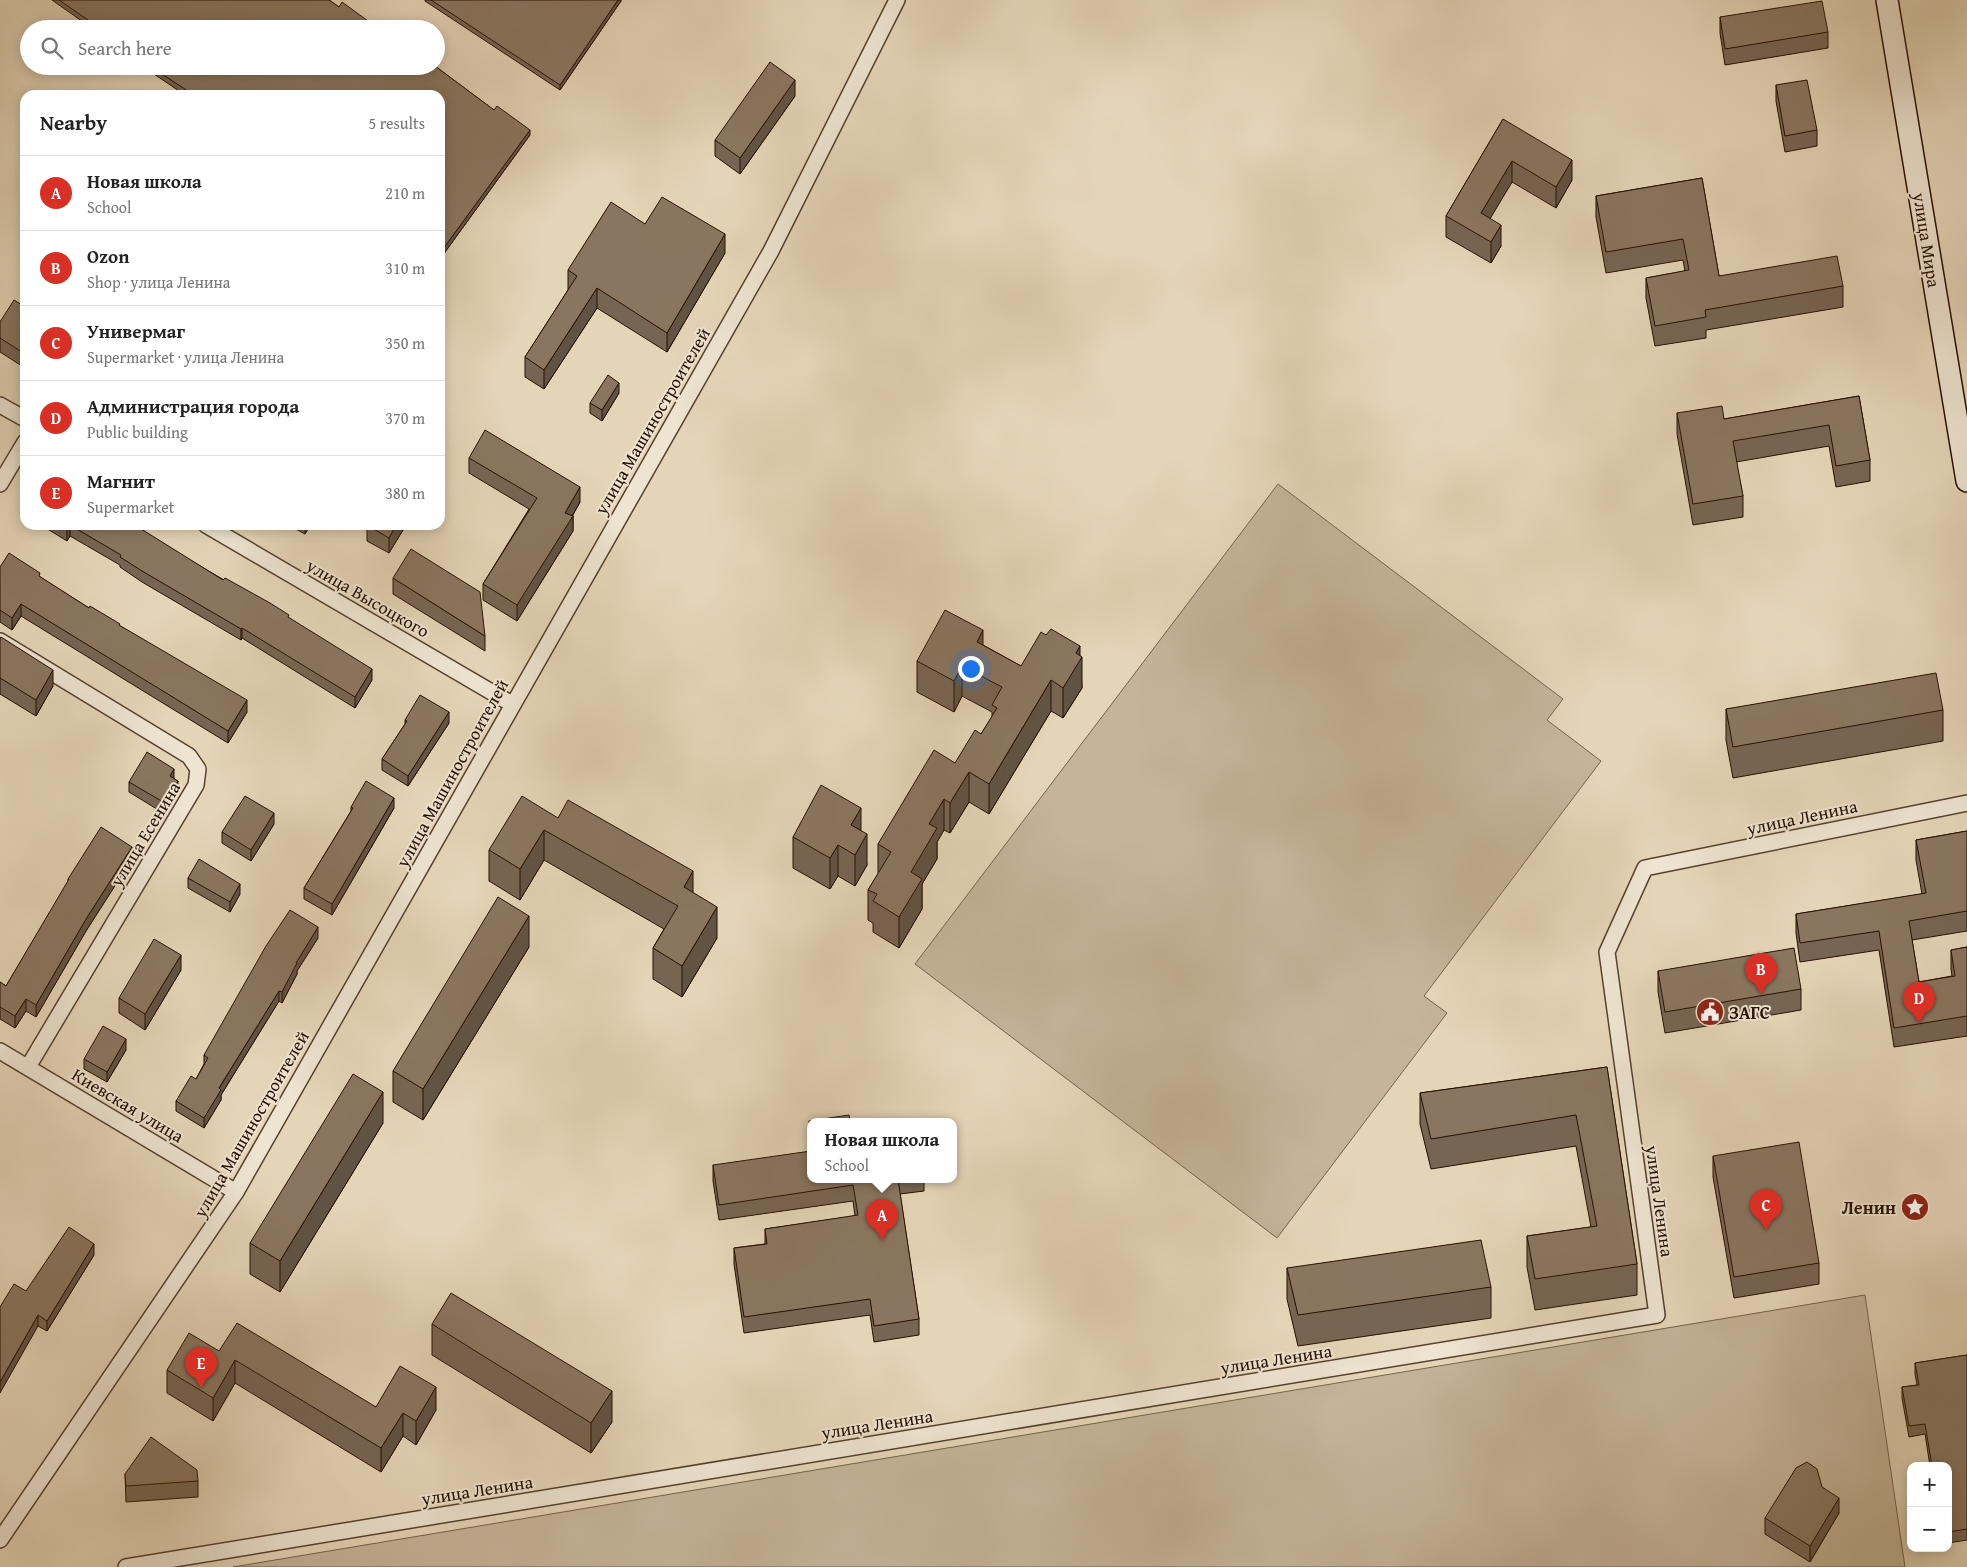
<!DOCTYPE html>
<html lang="en">
<head>
<meta charset="utf-8">
<style>
	body { margin:0; font-family:"Gentium Book Plus",serif; background:#f2f2f2; color:#222 }
	.controls { position:absolute; right:15px; bottom:15px; display:grid; overflow:hidden; border-radius:10px; box-shadow:0 2px 12px #0003 }
	.controls button { width:45px; height:45px; display:grid; place-items:center; padding:0; border:0; border-bottom:1px solid #e0e0e0; background:#fff; color:#222; font:25px sans-serif }
	.you { position:absolute; left:970px; top:668px; width:18px; height:18px; margin:-12px; border:4px solid #fff; border-radius:50%; background:#1a73e8; box-shadow:0 0 0 8px #1a73e833 }
	.badge { display:grid; place-items:center; width:32px; height:32px; border-radius:50%; background:#d93025; color:#fff; font-size:16px; font-weight:700 }
	.pin { position:absolute; translate:-50% -41px; filter:drop-shadow(0 1px 2px #0008) }
	.pin::after { content:''; position:absolute; top:26px; width:18px; height:15px; background:inherit; clip-path:polygon(0 0,100% 0,50% 100%) }
	.popup { position:absolute; left:807px; top:1118px; width:150px; height:65px; box-sizing:border-box; display:grid; place-content:center; border-radius:10px; background:#fff; filter:drop-shadow(0 1px 4px #0005); font-size:16px; white-space:nowrap; color:#767676 }
	.popup b { font-size:19px; color:#222 }
	.popup::after { content:''; position:absolute; left:50%; top:100%; margin-left:-10px; border:10px solid transparent; border-top-color:#fff }
	.list { margin:0; padding:0; list-style:none }
	h2 { display:flex; justify-content:space-between; align-items:center; height:65px; margin:0; padding:0 20px; font-size:21px }
	h2 small { font-size:16px; font-weight:400; color:#767676 }
	.list li { display:grid; grid-template-columns:32px 1fr auto; gap:15px; align-items:center; box-sizing:border-box; height:75px; padding:0 20px; border-top:1px solid #e0e0e0 }
	.list b { display:block; font-size:19px; white-space:nowrap }
	.list p { margin:0; font-size:16px; white-space:nowrap; color:#767676 }
	.list em { font-size:16px; font-style:normal; color:#767676 }
	.icon { flex:none; width:28px; height:28px; fill:none; stroke:currentColor; stroke-width:2; stroke-linecap:round; stroke-linejoin:round }
	.map { position:relative; flex:none; width:1967px; height:1567px; overflow:hidden }
	.search { position:absolute; background:#fff; box-shadow:0 2px 12px #0003; left:20px; top:20px; width:425px; height:55px; display:flex; align-items:center; gap:12px; box-sizing:border-box; padding:0 18px; border-radius:28px; color:#767676; font-size:19px }
	.panel { position:absolute; background:#fff; box-shadow:0 2px 12px #0003; left:20px; top:90px; width:425px; height:440px; border-radius:15px }
	.map>svg:first-child { display:block }
	.green { fill:#c5b499; stroke:#76624c }
	.lines { fill:none; stroke-linecap:round; stroke-linejoin:round }
	.street-casing { stroke:#56412e; stroke-width:18 }
	.secondary-casing { stroke:#271000; stroke-width:24 }
	.street { stroke:#eee4d1; stroke-width:15 }
	.secondary { stroke:#eee4d1; stroke-width:21 }
	.wall { fill:#776553; stroke:#271000 }
	.shaded-wall { fill:#615343; stroke:#271000 }
	.building { fill:#8a7660; stroke:#271000 }
	.labels { text-anchor:middle; dominant-baseline:central; stroke-width:4; stroke-linejoin:round; paint-order:stroke }
	.street-label { font-size:18px; fill:#271000; stroke:#eee4d1 }
	.poi-label { font-size:18px; font-weight:bold; fill:#271000; stroke:#eee4d1; text-anchor:start }
</style>
</head>
<body>
<div class="map">
<svg width="1967" height="1567" viewBox="0 0 1967 1567">
	<rect width="100%" height="100%" fill="#e5d5b8"/>
	<filter id="stains"><feTurbulence type="fractalNoise" baseFrequency=".004" numOctaves="4"/><feColorMatrix values="0 0 0 0 .2 0 0 0 0 .09 0 0 0 0 .02 0 0 0 .5 -.17"/></filter>
	<radialGradient id="worn" r=".72"><stop offset=".6" stop-color="#630" stop-opacity="0"/><stop offset="1" stop-color="#630" stop-opacity=".3"/></radialGradient>
	<g class="green">
		<polygon points="1278,484 1563,699 1547,720 1601,761 1424,996 1447,1013 1277,1238 915,964"/>
		<polygon points="1865,1295 1905,1567 233,1567"/>
	</g>
	<g class="lines">
		<defs>
			<g id="street">
				<polyline points="0,405 25,419"/>
				<polyline points="0,484 25,442"/>
				<polyline points="206,525 512,704"/>
				<polyline points="0,641 189,756 198,769 196,785 28,1067"/>
				<polyline points="0,1051 236,1192"/>
				<polyline points="0,1540 236,1192 771,251 897,0"/>
				<polyline points="126,1567 1657,1315 1607,952 1645,868 1967,803"/>
			</g>
			<polyline id="secondary" points="1887,0 1967,481"/>
		</defs>
		<use href="#street" class="street-casing"/>
		<use href="#secondary" class="secondary-casing"/>
		<use href="#street" class="street"/>
		<use href="#secondary" class="secondary"/>
	</g>
	<g class="wall">
		<polygon points="52,0 329,0 339,7 379,29 93,29"/>
		<polygon points="425,0 621,0 621,1 560,90 425,1"/>
		<polygon points="1720,17 1828,32 1828,48 1725,65 1720,33"/>
		<polygon points="148,66 435,66 494,110 530,135 440,259 440,95 185,95 151,72 151,68"/>
		<polygon points="1776,85 1817,130 1817,146 1785,152 1776,101"/>
		<polygon points="795,96 740,174 715,156 715,140"/>
		<polygon points="1503,119 1572,180 1556,208 1512,182 1490,218 1501,246 1491,263 1446,237 1446,216"/>
		<polygon points="1702,178 1719,276 1843,286 1843,307 1706,330 1706,338 1655,346 1646,298 1646,278 1685,271 1683,260 1606,273 1596,217 1596,196"/>
		<polygon points="645,224 725,253 667,352 597,308 544,389 525,377 525,357 568,290 568,270"/>
		<polygon points="25,307 25,368 0,352 0,322"/>
		<polygon points="619,393 602,421 590,413 590,403"/>
		<polygon points="1859,396 1870,460 1870,481 1836,487 1829,446 1736,462 1743,496 1743,517 1693,525 1677,434 1677,413 1724,419"/>
		<polygon points="469,458 580,502 573,515 573,531 517,621 483,600 483,584 529,509 469,473"/>
		<polygon points="41,525 130,525 289,618 372,680 355,708 242,638 241,640 142,582 120,567 120,565 70,536 67,541"/>
		<polygon points="292,525 310,525 305,534 292,527"/>
		<polygon points="361,525 406,525 389,553 367,541 367,529"/>
		<polygon points="0,567 40,577 89,608 120,626 247,712 228,743 21,616 12,630 0,622"/>
		<polygon points="393,578 485,636 485,651 393,594"/>
		<polygon points="0,638 53,686 36,716 0,694"/>
		<polygon points="983,645 1021,666 1080,656 1082,688 1063,718 1051,711 989,814 969,802 950,833 944,830 937,842 937,859 922,884 922,909 899,948 873,932 873,923 868,920 868,890 878,874 878,844 955,763 981,734 992,717 992,712 962,696 954,712 917,692 917,661"/>
		<polygon points="1726,709 1943,710 1943,741 1733,778 1726,740"/>
		<polygon points="405,720 449,723 408,786 382,770 382,759 405,724"/>
		<polygon points="174,778 178,791 165,814 129,792 129,782"/>
		<polygon points="351,807 394,808 332,915 304,899 304,888 351,811"/>
		<polygon points="558,818 693,893 717,938 682,997 653,979 653,948 664,929 544,860 520,900 489,881 489,850"/>
		<polygon points="274,824 251,861 222,843 222,832"/>
		<polygon points="861,831 867,865 855,886 838,876 830,889 793,868 793,837"/>
		<polygon points="1967,831 1967,931 1912,940 1919,982 1952,976 1951,969 1951,950 1967,947 1967,1036 1894,1047 1879,950 1800,962 1796,933 1796,914 1922,894 1916,860 1916,840"/>
		<polygon points="132,859 86,931 36,1017 26,1011 15,1028 0,1019 0,982 6,986 68,882 68,879"/>
		<polygon points="188,878 240,894 230,912 188,888"/>
		<polygon points="318,938 297,971 297,974 282,1003 279,1001 221,1095 221,1100 204,1128 176,1111 176,1101 196,1079 204,1064 204,1055"/>
		<polygon points="529,947 423,1120 393,1102 393,1071"/>
		<polygon points="181,970 145,1030 119,1013 119,998"/>
		<polygon points="1658,971 1801,989 1801,1010 1665,1033 1658,992"/>
		<polygon points="126,1050 107,1082 84,1069 84,1059"/>
		<polygon points="1607,1067 1637,1264 1637,1295 1535,1310 1527,1267 1527,1236 1591,1227 1576,1146 1431,1169 1420,1124 1420,1093"/>
		<polygon points="809,1121 811,1121 811,1146 809,1137"/>
		<polygon points="383,1123 280,1292 250,1274 250,1243"/>
		<polygon points="1713,1156 1819,1263 1819,1284 1734,1298 1713,1177"/>
		<polygon points="713,1165 811,1179 924,1179 924,1191 900,1194 919,1319 919,1335 874,1342 870,1315 744,1333 734,1264 734,1248 765,1244 765,1229 855,1216 853,1201 719,1220 713,1181"/>
		<polygon points="94,1255 47,1331 38,1326 26,1291"/>
		<polygon points="1287,1268 1491,1287 1491,1318 1298,1346 1287,1299"/>
		<polygon points="432,1324 612,1422 591,1453 432,1355"/>
		<polygon points="219,1351 376,1407 436,1410 416,1445 403,1436 381,1472 235,1383 213,1421 167,1393 167,1370"/>
		<polygon points="1967,1355 1967,1540 1948,1543 1948,1466 1930,1466 1925,1434 1909,1437 1902,1398 1902,1387 1917,1385 1915,1374 1915,1363"/>
		<polygon points="125,1474 198,1481 198,1497 126,1502"/>
		<polygon points="1822,1487 1839,1513 1810,1562 1765,1534 1765,1518"/>
	</g>
	<g class="shaded-wall">
		<polygon points="618,0 621,0 621,1 560,90 560,85"/>
		<polygon points="795,80 795,96 740,174 740,158"/>
		<polygon points="530,130 530,135 440,259 440,253"/>
		<polygon points="1572,160 1572,180 1556,208 1556,187"/>
		<polygon points="1512,161 1512,182 1481,234 1481,213"/>
		<polygon points="1501,225 1501,246 1491,263 1491,242"/>
		<polygon points="725,234 725,253 667,352 667,333"/>
		<polygon points="597,288 597,308 544,389 544,370"/>
		<polygon points="619,383 619,393 602,421 602,410"/>
		<polygon points="580,487 580,502 565,528 573,516 573,531 517,621 517,605 565,513"/>
		<polygon points="70,525 70,536 67,541 67,530"/>
		<polygon points="305,525 310,525 305,534"/>
		<polygon points="396,525 406,525 389,553 389,538"/>
		<polygon points="21,604 21,616 12,630 12,618"/>
		<polygon points="242,628 242,638 241,640 241,629"/>
		<polygon points="983,630 983,661 977,642"/>
		<polygon points="1080,646 1080,660 1082,657 1082,688 1063,718 1063,688 1076,653"/>
		<polygon points="962,666 962,696 954,712 954,681"/>
		<polygon points="372,669 372,680 355,708 355,697"/>
		<polygon points="53,670 53,686 36,716 36,700"/>
		<polygon points="1051,680 1051,711 989,814 989,784"/>
		<polygon points="247,700 247,712 228,743 228,731"/>
		<polygon points="449,712 449,723 408,786 408,776"/>
		<polygon points="174,769 174,779 170,776"/>
		<polygon points="969,772 969,802 950,833 950,803"/>
		<polygon points="178,781 178,791 165,814 165,803"/>
		<polygon points="394,798 394,808 332,915 332,904"/>
		<polygon points="944,799 944,830 937,842 937,859 922,884 922,909 899,948 899,917 911,872 929,824"/>
		<polygon points="861,808 861,839 851,825"/>
		<polygon points="274,813 274,824 251,861 251,850"/>
		<polygon points="544,830 544,860 520,900 520,869"/>
		<polygon points="867,834 867,865 855,886 855,855"/>
		<polygon points="838,845 838,876 830,889 830,858"/>
		<polygon points="132,847 132,859 86,931 36,1017 36,1005 86,919"/>
		<polygon points="693,871 693,902 684,887"/>
		<polygon points="240,884 240,894 230,912 230,902"/>
		<polygon points="717,907 717,938 682,997 682,966"/>
		<polygon points="529,916 529,947 423,1120 423,1089"/>
		<polygon points="318,927 318,938 297,971 297,974 282,1003 282,992 296,963"/>
		<polygon points="181,955 181,970 145,1030 145,1014"/>
		<polygon points="279,991 279,1001 221,1095 221,1100 204,1128 204,1118 219,1088"/>
		<polygon points="26,999 26,1011 15,1028 15,1016"/>
		<polygon points="126,1039 126,1050 107,1082 107,1072"/>
		<polygon points="383,1092 383,1123 280,1292 280,1261"/>
		<polygon points="94,1244 94,1255 47,1331 47,1321"/>
		<polygon points="38,1315 38,1326 0,1393 0,1382"/>
		<polygon points="235,1360 235,1383 213,1421 213,1398"/>
		<polygon points="436,1387 436,1410 416,1445 416,1421"/>
		<polygon points="612,1391 612,1422 591,1453 591,1423"/>
		<polygon points="403,1413 403,1436 381,1472 381,1448"/>
		<polygon points="1839,1498 1839,1513 1810,1562 1810,1546"/>
	</g>
	<g class="building">
		<polygon points="59,0 329,0 339,7 342,2 379,29 101,29"/>
		<polygon points="431,0 618,0 560,85"/>
		<polygon points="1822,1 1828,32 1725,49 1720,17"/>
		<polygon points="770,62 795,80 740,158 715,140"/>
		<polygon points="151,66 435,66 494,110 497,106 530,130 440,253 440,95 194,95 151,67"/>
		<polygon points="1807,80 1817,130 1785,136 1776,85"/>
		<polygon points="1503,119 1572,160 1556,187 1512,161 1481,213 1501,225 1491,242 1446,216"/>
		<polygon points="1702,178 1719,276 1837,256 1843,286 1705,310 1706,317 1655,326 1646,278 1689,270 1683,239 1606,252 1596,196"/>
		<polygon points="662,197 725,234 667,333 597,288 544,370 525,357 577,276 568,270 611,202 645,224"/>
		<polygon points="14,300 25,307 25,354 0,338 0,322"/>
		<polygon points="608,375 619,383 602,410 590,403"/>
		<polygon points="1859,396 1870,460 1836,466 1829,425 1733,441 1743,496 1693,504 1677,413 1722,406 1724,419"/>
		<polygon points="485,430 580,487 565,513 573,516 517,605 483,584 537,498 469,458"/>
		<polygon points="58,525 130,525 137,529 138,527 223,580 225,578 270,603 289,615 288,617 372,669 355,697 242,628 241,629 142,571 120,557 121,555 70,525 67,530"/>
		<polygon points="367,525 396,525 389,538"/>
		<polygon points="411,549 480,592 485,636 393,578"/>
		<polygon points="9,553 40,573 39,576 89,608 90,606 120,624 119,625 247,700 228,731 21,604 12,618 0,610 0,567"/>
		<polygon points="945,610 983,630 977,642 1021,666 1041,632 1046,635 1051,629 1080,646 1076,653 1082,657 1063,688 1051,680 989,784 969,772 950,803 944,799 929,824 937,828 911,872 922,879 899,917 873,901 877,894 868,890 891,852 878,844 934,750 955,763 975,730 981,734 997,708 992,705 1002,687 962,666 954,681 917,661"/>
		<polygon points="1,637 53,670 36,700 0,678 0,638"/>
		<polygon points="1936,673 1943,710 1733,747 1726,709"/>
		<polygon points="420,695 449,712 408,776 382,759 407,721 405,720"/>
		<polygon points="147,752 174,769 170,776 178,781 165,803 129,782"/>
		<polygon points="366,781 394,798 332,904 304,888 353,808 351,807"/>
		<polygon points="821,785 861,808 851,825 867,834 855,855 838,845 830,858 793,837"/>
		<polygon points="245,796 274,813 251,850 222,832"/>
		<polygon points="522,796 558,818 568,800 693,871 684,887 717,907 682,966 653,948 678,906 544,830 520,869 489,850"/>
		<polygon points="101,827 132,847 86,919 36,1005 26,999 15,1016 0,1007 0,982 6,986 69,879 68,879"/>
		<polygon points="1967,831 1967,911 1909,921 1919,982 1955,976 1951,950 1967,947 1967,1016 1894,1028 1879,931 1800,943 1796,914 1926,893 1916,840"/>
		<polygon points="199,859 240,884 230,902 188,878"/>
		<polygon points="498,897 529,916 423,1089 393,1071"/>
		<polygon points="290,910 318,927 296,963 297,963 282,992 279,991 219,1088 221,1090 204,1118 176,1101 191,1076 196,1079 208,1058 204,1055 266,946"/>
		<polygon points="154,939 181,955 145,1014 119,998"/>
		<polygon points="1794,948 1801,989 1665,1012 1658,971"/>
		<polygon points="103,1026 126,1039 107,1072 84,1059"/>
		<polygon points="1607,1067 1637,1264 1535,1279 1527,1236 1597,1226 1576,1115 1431,1139 1420,1093"/>
		<polygon points="353,1074 383,1092 280,1261 250,1243"/>
		<polygon points="849,1115 850,1121 811,1121 811,1131 809,1121"/>
		<polygon points="1799,1142 1819,1263 1734,1277 1713,1156"/>
		<polygon points="811,1151 811,1179 900,1179 898,1179 919,1319 874,1326 870,1299 744,1317 734,1248 767,1244 765,1229 858,1215 853,1185 719,1205 713,1165"/>
		<polygon points="69,1227 94,1244 47,1321 38,1315 0,1382 0,1307 14,1284 26,1291"/>
		<polygon points="1481,1240 1491,1287 1298,1315 1287,1268"/>
		<polygon points="451,1293 612,1391 591,1423 432,1324"/>
		<polygon points="237,1323 376,1407 400,1366 436,1387 416,1421 403,1413 381,1448 235,1360 213,1398 167,1370 189,1333 219,1351"/>
		<polygon points="1967,1355 1967,1529 1948,1532 1948,1466 1932,1466 1925,1424 1909,1426 1902,1387 1919,1385 1915,1363"/>
		<polygon points="151,1437 197,1470 198,1481 126,1486 125,1474"/>
		<polygon points="1807,1462 1817,1469 1822,1487 1839,1498 1810,1546 1765,1518 1796,1468"/>
	</g>
	<defs>
		<symbol id="civic-disc" viewBox="-11 -11 22 22"><circle r="9.5" fill="#8f2418" stroke="#eee4d1"/><path d="M-.6-6.5H3V-4.5H.6V-3L4-1V1h2V6H-6V1h2V-1L-.6-3ZM-1.2 2.5V6h2.4V2.5Z" fill="#fff"/></symbol>
		<symbol id="sight-disc" viewBox="-11 -11 22 22"><circle r="9.5" fill="#8f2418" stroke="#eee4d1"/><path d="M0-6L1.8-2.2L6-1.7L2.9 1.2L3.7 5.4L0 3.3L-3.7 5.4L-2.9 1.2L-6-1.7L-1.8-2.2Z" fill="#fff"/></symbol>
	</defs>
	<g fill-rule="evenodd">
		<use href="#civic-disc" x="1694" y="996" width="32" height="32"/>
		<use href="#sight-disc" x="1899" y="1191" width="32" height="32"/>
	</g>
	<g class="labels">
		<g class="street-label">
			<text transform="translate(1927 240) rotate(81)">улица Мира</text>
			<text transform="translate(652 421) rotate(-60)">улица Машиностроителей</text>
			<text transform="translate(368 598) rotate(30)">улица Высоцкого</text>
			<text transform="translate(452 773) rotate(-61)">улица Машиностроителей</text>
			<text transform="translate(1802 817) rotate(-12)">улица Ленина</text>
			<text transform="translate(145 834) rotate(-59)">улица Есенина</text>
			<text transform="translate(128 1105) rotate(31)">Киевская улица</text>
			<text transform="translate(251 1124) rotate(-60)">улица Машиностроителей</text>
			<text transform="translate(1660 1201) rotate(82)">улица Ленина</text>
			<text transform="translate(1276 1359) rotate(-9)">улица Ленина</text>
			<text transform="translate(877 1424) rotate(-9)">улица Ленина</text>
			<text transform="translate(477 1490) rotate(-9)">улица Ленина</text>
		</g>
		<g class="poi-label">
			<text x="1729" y="1012">ЗАГС</text>
			<text x="1896" y="1207" text-anchor="end">Ленин</text>
		</g>
	</g>
	<rect width="100%" height="100%" filter="url(#stains)"/>
	<rect width="100%" height="100%" fill="url(#worn)"/>
</svg>
<div class="controls">
<button>+</button>
<button>−</button>
</div>
<div class="you"></div>
<div class="pin badge" style="left:882px;top:1240px">A</div>
<div class="popup"><b>Новая школа</b>School</div>
<div class="pin badge" style="left:1761px;top:994px">B</div>
<div class="pin badge" style="left:1766px;top:1230px">C</div>
<div class="pin badge" style="left:1919px;top:1023px">D</div>
<div class="pin badge" style="left:201px;top:1388px">E</div>
<div class="search"><svg class="icon" aria-label="search" viewBox="0 0 24 24"><circle cx="10" cy="10" r="6"/><path d="M15 15l6 6"/></svg>Search here</div>
<section class="panel">
<h2>Nearby<small>5 results</small></h2>
<ul class="list">
<li><span class="badge">A</span><div><b>Новая школа</b><p>School</p></div><em>210 m</em></li>
<li><span class="badge">B</span><div><b>Ozon</b><p>Shop · улица Ленина</p></div><em>310 m</em></li>
<li><span class="badge">C</span><div><b>Универмаг</b><p>Supermarket · улица Ленина</p></div><em>350 m</em></li>
<li><span class="badge">D</span><div><b>Администрация города</b><p>Public building</p></div><em>370 m</em></li>
<li><span class="badge">E</span><div><b>Магнит</b><p>Supermarket</p></div><em>380 m</em></li>
</ul>
</section>
</div>
</body>
</html>
